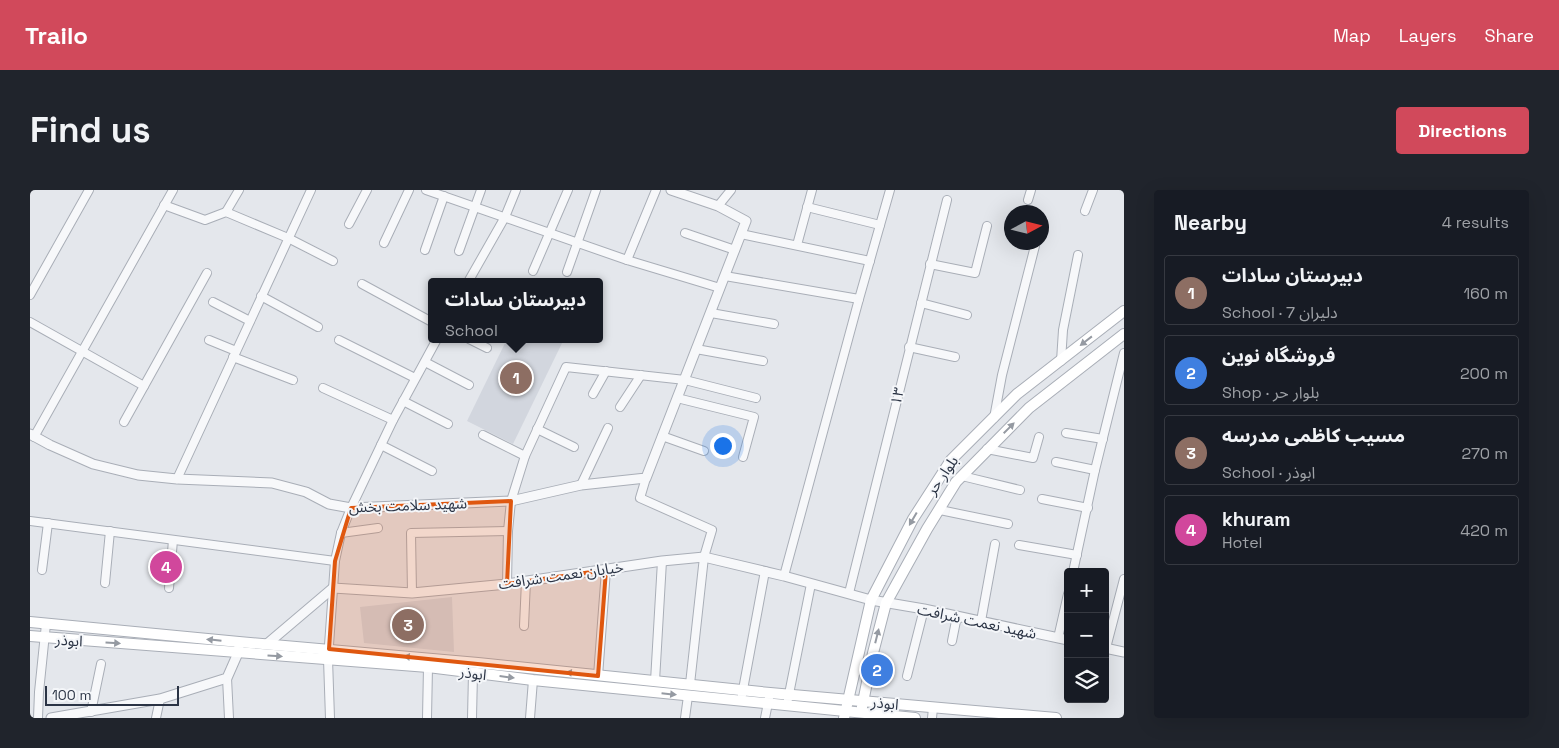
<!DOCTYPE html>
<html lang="en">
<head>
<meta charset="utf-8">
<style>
	body { margin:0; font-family:"Space Grotesk","Noto Sans Arabic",sans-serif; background:#20242c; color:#f1f3f6 }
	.controls { position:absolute; right:15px; bottom:15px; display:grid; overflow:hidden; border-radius:5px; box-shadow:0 5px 20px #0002 }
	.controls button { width:45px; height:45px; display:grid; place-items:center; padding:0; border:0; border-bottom:1px solid #363941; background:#171b24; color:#f1f3f6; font:25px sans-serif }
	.compass { position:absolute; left:974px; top:15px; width:45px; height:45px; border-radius:50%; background:#171b24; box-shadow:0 5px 20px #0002; rotate:83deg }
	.scale { position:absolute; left:15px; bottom:12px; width:134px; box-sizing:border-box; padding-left:5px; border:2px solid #2b3445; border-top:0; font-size:14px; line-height:18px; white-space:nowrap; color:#2b3445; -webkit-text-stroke:4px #f4f6f9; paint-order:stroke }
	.you { position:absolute; left:692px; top:255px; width:18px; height:18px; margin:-12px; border:4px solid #fff; border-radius:50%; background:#1a73e8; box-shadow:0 0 0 8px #1a73e833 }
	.badge { display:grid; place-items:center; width:32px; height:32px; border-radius:50%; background:#d1495b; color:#fff; font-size:16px; font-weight:700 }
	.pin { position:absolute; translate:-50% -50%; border:2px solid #fff; box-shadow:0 1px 5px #0006 }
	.popup { position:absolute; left:398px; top:88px; width:175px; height:65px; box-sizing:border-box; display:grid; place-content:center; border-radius:5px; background:#171b24; filter:drop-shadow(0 1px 4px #0005); font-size:16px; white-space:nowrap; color:#9ea1a6 }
	.popup b { font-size:19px; color:#f1f3f6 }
	.popup::after { content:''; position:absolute; left:50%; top:100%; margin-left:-10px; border:10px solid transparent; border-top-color:#171b24 }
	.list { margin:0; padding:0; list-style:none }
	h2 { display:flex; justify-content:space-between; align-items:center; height:65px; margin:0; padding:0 20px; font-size:21px }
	h2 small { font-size:16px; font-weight:400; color:#9ea1a6 }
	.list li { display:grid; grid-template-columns:32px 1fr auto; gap:15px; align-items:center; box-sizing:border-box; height:70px; margin:0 10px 10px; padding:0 10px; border:1px solid #363941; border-radius:5px }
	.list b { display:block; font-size:19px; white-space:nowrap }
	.list p { margin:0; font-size:16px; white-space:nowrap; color:#9ea1a6 }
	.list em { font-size:16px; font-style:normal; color:#9ea1a6 }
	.icon { flex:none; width:28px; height:28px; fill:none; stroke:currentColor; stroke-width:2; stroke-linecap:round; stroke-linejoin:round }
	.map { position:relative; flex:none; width:1094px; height:528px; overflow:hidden; border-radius:5px }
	header { display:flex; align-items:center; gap:30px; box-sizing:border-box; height:70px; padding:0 25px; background:#d1495b; color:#fff }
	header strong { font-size:24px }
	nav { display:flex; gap:28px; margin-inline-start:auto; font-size:18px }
	.intro { display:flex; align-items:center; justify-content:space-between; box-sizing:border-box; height:120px; padding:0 30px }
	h1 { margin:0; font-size:35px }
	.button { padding:12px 22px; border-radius:5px; background:#d1495b; color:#fff; font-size:18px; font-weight:700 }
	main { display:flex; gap:30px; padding:0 30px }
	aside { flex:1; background:#171b24; border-radius:5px; box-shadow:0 5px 20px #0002 }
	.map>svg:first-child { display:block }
	.built { fill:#d2d6de }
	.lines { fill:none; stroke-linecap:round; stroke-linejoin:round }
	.minor-casing { stroke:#a9aeb7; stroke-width:10 }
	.tertiary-casing { stroke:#a9aeb7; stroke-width:11 }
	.secondary-casing { stroke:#a9aeb7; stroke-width:12 }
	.minor { stroke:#f7f8fa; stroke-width:8 }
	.tertiary { stroke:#f7f8fa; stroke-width:9 }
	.secondary { stroke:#fff; stroke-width:10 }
	.oneway { fill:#959aa2 }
	.marked { fill:#df570f; fill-opacity:0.2; stroke:#df570f; stroke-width:4; stroke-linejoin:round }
	.labels { text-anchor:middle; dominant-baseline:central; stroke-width:4; stroke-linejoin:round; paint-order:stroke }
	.street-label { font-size:15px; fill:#2b3445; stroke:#f4f6f9 }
</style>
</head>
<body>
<header>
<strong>Trailo</strong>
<nav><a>Map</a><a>Layers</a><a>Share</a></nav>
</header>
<div class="intro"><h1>Find us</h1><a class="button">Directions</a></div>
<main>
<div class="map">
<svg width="1094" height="528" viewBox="0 0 1094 528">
	<rect width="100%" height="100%" fill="#e4e7ec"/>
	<g class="built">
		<polygon points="477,149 534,149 483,254 437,231"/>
		<polygon points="422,407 424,462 334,453 330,417"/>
	</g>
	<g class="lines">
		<defs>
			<g id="minor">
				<polyline points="396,0 597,70 690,98"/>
				<polyline points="998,10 1001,0"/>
				<polyline points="134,15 175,30 196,22 258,48 303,71"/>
				<polyline points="688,16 701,0"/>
				<polyline points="777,17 850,35"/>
				<polyline points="1055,21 1063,0"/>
				<polyline points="196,22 209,0"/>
				<polyline points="319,34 337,0"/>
				<polyline points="655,43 705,60"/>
				<polyline points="711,44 840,71"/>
				<polyline points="354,53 379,0"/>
				<polyline points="767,55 782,0"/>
				<polyline points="395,60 414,6"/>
				<polyline points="429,61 451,0"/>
				<polyline points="597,70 626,0"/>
				<polyline points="900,74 945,83 957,36"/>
				<polyline points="503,81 538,0"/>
				<polyline points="537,82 566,0"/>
				<polyline points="695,86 829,109"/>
				<polyline points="438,92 475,27 486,0"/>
				<polyline points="332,94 402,132"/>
				<polyline points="0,105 59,0"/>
				<polyline points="231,106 288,137"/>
				<polyline points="183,112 220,131"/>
				<polyline points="891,113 937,125"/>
				<polyline points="681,123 744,134"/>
				<polyline points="0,132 114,196"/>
				<polyline points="439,149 457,158"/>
				<polyline points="179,150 206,161"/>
				<polyline points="309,150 385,188"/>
				<polyline points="879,157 925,167"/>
				<polyline points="666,159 733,171"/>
				<polyline points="203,167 263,190"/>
				<polyline points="1031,171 1033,140 1048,65"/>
				<polyline points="395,172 439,195"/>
				<polyline points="293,198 363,230"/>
				<polyline points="563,204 576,181"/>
				<polyline points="647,208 724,227 713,267"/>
				<polyline points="373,211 418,234"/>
				<polyline points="590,217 611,185"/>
				<polyline points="964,228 972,185 1006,52"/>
				<polyline points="94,232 177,83"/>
				<polyline points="507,239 544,257"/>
				<polyline points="1036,243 1073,249"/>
				<polyline points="453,245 495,266"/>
				<polyline points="632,246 674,261"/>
				<polyline points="4,247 143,0"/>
				<polyline points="351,255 402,281"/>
				<polyline points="957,259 1003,268 1009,247"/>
				<polyline points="1026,272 1065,280"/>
				<polyline points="932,286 990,300"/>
				<polyline points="616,288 610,308 682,340 674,367 660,494"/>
				<polyline points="147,289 281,0"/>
				<polyline points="551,295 578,238"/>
				<polyline points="1012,309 1058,318"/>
				<polyline points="910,320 978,334"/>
				<polyline points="0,331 305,371"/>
				<polyline points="311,343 348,338"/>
				<polyline points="989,355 1047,365"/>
				<polyline points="12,380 18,333"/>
				<polyline points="1043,382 1065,280 1094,163"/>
				<polyline points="754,386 829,109 860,0"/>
				<polyline points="75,393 80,341"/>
				<polyline points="477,394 478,341 481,311 495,266 536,177 655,190 726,208"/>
				<polyline points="139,398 143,350"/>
				<polyline points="382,403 381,343 478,341"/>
				<polyline points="819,403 917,10"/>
				<polyline points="951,431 965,354"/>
				<polyline points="494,436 496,391"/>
				<polyline points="1028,448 1038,404"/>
				<polyline points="922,451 927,426"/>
				<polyline points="1076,458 1094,389"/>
				<polyline points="568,486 576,380"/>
				<polyline points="877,486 894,419"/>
				<polyline points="197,488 199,528"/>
				<polyline points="625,491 632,371"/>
				<polyline points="712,505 735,381"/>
				<polyline points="758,509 781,394"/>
				<polyline points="61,522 71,474"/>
				<polyline points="8,528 9,502 16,434"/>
				<polyline points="126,528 130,509"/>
				<polyline points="300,528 298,469 305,371 311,343 321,318 363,230 407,149"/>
				<polyline points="397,528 398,477"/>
				<polyline points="442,528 443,483"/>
				<polyline points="500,528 503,490"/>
				<polyline points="655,528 658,506"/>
				<polyline points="735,528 740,503"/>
				<polyline points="902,528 903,518"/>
			</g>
			<g id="tertiary">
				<polyline points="0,244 20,255 63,274 108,285 147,289 242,293 276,302 299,314 321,318 481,311 551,295 616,288 716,31 688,16 641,0"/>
				<polyline points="237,454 303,398 382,403 477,394 632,371 674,367 754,386 841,410 894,419 1038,450"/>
				<polyline points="1075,458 1094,462"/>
				<polyline points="21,528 130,509 197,488 208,463 209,456"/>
			</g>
			<g id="secondary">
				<polyline points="0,432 209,452 448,473 740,503 1026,528"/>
				<polyline points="0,446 398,477 503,490 885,528"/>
				<polyline points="832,517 843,463 856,413 897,339 926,292 999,218 1094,144"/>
				<polyline points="814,528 841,410 883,329 921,270 987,204 1094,121"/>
			</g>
		</defs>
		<use href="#minor" class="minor-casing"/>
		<use href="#tertiary" class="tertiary-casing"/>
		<use href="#secondary" class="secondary-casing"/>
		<use href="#minor" class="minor"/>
		<use href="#tertiary" class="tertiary"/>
		<use href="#secondary" class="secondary"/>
	</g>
	<defs><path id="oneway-solid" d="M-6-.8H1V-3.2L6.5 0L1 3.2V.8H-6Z" transform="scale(1.25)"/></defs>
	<g class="oneway">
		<use href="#oneway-solid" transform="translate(1056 151) rotate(142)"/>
		<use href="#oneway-solid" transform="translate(979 238) rotate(-45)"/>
		<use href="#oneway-solid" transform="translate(883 329) rotate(120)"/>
		<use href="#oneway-solid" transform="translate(847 446) rotate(-76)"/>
		<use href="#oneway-solid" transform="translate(184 450) rotate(-174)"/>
		<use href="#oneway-solid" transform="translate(83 453) rotate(4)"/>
		<use href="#oneway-solid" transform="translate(245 466) rotate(4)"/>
		<use href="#oneway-solid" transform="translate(381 467) rotate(-175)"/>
		<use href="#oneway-solid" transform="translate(543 483) rotate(-174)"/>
		<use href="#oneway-solid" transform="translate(477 487) rotate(7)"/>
		<use href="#oneway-solid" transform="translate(639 504) rotate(6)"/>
	</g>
	<path class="marked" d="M481,311L477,394L576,380L568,486L299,459L305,371L321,318Z"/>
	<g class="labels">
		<g class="street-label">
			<text transform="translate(867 206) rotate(-76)">۱۳</text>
			<text transform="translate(912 285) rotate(-55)">بلوار حر</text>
			<text transform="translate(378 315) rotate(-2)">شهید سلامت بخش</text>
			<text transform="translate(531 385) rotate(-8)">خیابان نعمت شرافت</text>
			<text transform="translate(947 431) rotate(12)">شهید نعمت شرافت</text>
			<text transform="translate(39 450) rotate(4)">ابوذر</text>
			<text transform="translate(443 483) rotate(7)">ابوذر</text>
			<text transform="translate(855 513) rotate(6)">ابوذر</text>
		</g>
	</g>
</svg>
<div class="controls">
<button>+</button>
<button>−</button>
<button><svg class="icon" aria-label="layers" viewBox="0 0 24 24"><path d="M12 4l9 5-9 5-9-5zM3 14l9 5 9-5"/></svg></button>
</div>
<svg class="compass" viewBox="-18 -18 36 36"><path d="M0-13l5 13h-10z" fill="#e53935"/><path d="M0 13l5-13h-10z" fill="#9ea1a6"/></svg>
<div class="scale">100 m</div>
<div class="you"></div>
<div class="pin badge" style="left:486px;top:188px;background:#8d6e63">1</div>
<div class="popup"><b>دبیرستان سادات</b>School</div>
<div class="pin badge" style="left:847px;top:480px;background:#3f7fe0">2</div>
<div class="pin badge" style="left:378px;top:435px;background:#8d6e63">3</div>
<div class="pin badge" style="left:136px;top:377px;background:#d1479c">4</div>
</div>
<aside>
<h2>Nearby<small>4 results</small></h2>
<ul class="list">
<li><span class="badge" style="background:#8d6e63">1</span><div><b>دبیرستان سادات</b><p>School · دلیران 7</p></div><em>160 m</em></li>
<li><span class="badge" style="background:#3f7fe0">2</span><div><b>فروشگاه نوین</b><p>Shop · بلوار حر</p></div><em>200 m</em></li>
<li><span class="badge" style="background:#8d6e63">3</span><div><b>مسیب کاظمی مدرسه</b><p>School · ابوذر</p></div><em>270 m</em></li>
<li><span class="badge" style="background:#d1479c">4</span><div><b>khuram</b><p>Hotel</p></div><em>420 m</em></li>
</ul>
</aside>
</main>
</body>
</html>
